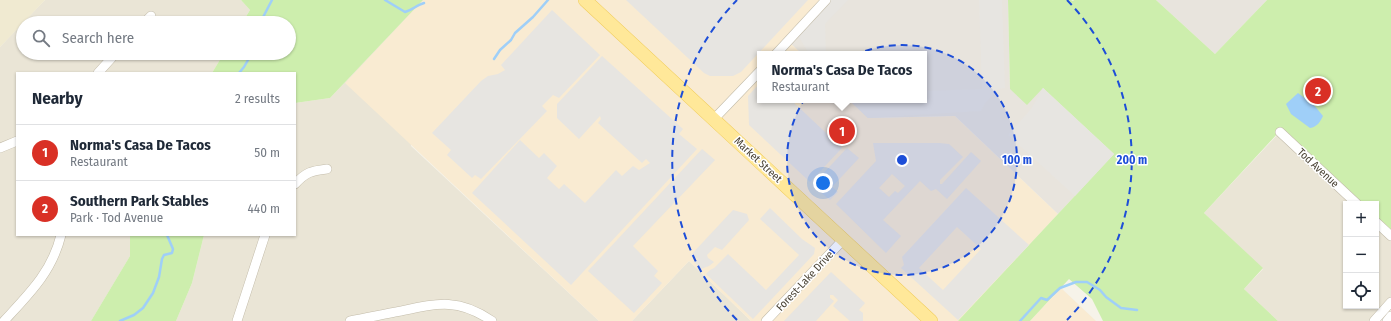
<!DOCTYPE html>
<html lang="en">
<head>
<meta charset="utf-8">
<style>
	body { margin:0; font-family:"Fira Sans Condensed",sans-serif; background:#f2f2f3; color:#1f2937 }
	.controls { position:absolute; right:12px; bottom:12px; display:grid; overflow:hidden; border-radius:0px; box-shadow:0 1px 3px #0004 }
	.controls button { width:36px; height:36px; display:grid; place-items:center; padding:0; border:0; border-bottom:1px solid #e0e1e3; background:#fff; color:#1f2937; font:20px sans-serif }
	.you { position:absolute; left:823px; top:183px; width:14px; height:14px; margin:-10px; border:3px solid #fff; border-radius:50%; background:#1a73e8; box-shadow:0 0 0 6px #1a73e833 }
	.badge { display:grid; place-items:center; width:26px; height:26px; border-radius:50%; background:#d93025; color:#fff; font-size:13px; font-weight:700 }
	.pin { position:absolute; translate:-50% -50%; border:2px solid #fff; box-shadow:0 1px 4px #0006 }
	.popup { position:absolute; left:757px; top:51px; width:170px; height:52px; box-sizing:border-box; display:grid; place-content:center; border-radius:0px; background:#fff; filter:drop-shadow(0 1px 3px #0005); font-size:13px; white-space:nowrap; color:#747a83 }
	.popup b { font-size:15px; color:#1f2937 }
	.popup::after { content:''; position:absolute; left:50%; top:100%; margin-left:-8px; border:8px solid transparent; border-top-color:#fff }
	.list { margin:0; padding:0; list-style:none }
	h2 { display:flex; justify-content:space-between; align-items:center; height:52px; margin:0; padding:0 16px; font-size:17px }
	h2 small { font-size:13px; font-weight:400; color:#747a83 }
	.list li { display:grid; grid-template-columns:26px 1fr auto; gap:12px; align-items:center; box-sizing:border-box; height:56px; padding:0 16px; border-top:1px solid #e0e1e3 }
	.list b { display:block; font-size:15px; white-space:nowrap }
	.list p { margin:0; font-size:13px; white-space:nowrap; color:#747a83 }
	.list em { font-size:13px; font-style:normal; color:#747a83 }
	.icon { flex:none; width:22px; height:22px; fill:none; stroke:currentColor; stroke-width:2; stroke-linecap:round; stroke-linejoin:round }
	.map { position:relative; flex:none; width:1391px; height:321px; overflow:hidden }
	.search { position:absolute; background:#fff; box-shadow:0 1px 3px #0004; left:16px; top:16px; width:280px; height:44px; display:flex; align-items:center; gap:10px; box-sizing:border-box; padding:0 14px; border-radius:22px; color:#747a83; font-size:15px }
	.panel { position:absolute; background:#fff; box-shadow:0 1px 3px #0004; left:16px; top:72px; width:280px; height:164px; border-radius:0px }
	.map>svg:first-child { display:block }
	.residential { fill:#eae5d6 }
	.commercial { fill:#f9ebd2 }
	.industrial { fill:#e8e4dd }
	.education { fill:#f0ead1 }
	.green { fill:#cdeead }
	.parking { fill:#e7e5e1; fill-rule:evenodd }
	.water { fill:#9fcff8 }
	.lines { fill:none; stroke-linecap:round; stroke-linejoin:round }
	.stream { stroke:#9fcff8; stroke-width:2.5 }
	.minor-casing { stroke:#c3bcaa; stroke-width:10 }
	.primary-casing { stroke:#f1cd5c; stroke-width:14 }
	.minor { stroke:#fff; stroke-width:9 }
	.primary { stroke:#ffe899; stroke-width:13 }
	.ring { fill:none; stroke:#1d4ed8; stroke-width:2; stroke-dasharray:7 5 }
	.labels { text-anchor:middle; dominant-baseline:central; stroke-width:3; stroke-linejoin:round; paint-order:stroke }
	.street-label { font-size:11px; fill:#4b4436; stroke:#fff }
	.centre { fill:#1d4ed8; stroke:#fff; stroke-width:2 }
	.ring-label { font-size:12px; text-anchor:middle; font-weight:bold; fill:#1d4ed8; stroke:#fff; stroke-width:3; stroke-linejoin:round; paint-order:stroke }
</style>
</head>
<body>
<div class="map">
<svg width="1391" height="321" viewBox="0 0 1391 321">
	<rect width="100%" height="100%" fill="#f6f3e9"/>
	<g class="residential">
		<polygon points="45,0 241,0 250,10 242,23 23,23"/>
		<polygon points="423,0 411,146 599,321 176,321 192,283 204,235 295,235 295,103 330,98"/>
		<polygon points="23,23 23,53 224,53 212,73 17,73 17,235 130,235 130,256 91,321 0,321 0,47"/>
		<polygon points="1280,132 1357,204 1346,204 1346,306 1376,306 1376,222 1391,236 1391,302 1374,321 1278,321 1244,289 1263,269 1204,213"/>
		<polygon points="689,261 751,321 632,321"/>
	</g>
	<g class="commercial">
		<polygon points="423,0 826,0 788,41 802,54 760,54 760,100 849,100 868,118 955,116 1058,214 958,321 751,321 689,261 632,321 599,321 345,83"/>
		<polygon points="1061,288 1096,321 1030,321"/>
	</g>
	<g class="industrial">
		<polygon points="826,0 1008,0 1010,89 1043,88 1114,154 1058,214 955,116 868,118 849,100 924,100 924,54 802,54 788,41"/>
		<polygon points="1156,0 1267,0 1215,54"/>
	</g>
	<polygon class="education" points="0,0 45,0 0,47"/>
	<g class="green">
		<polygon points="241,0 423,0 330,98 295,103 295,73 212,73 224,53 289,53 289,23 242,23 250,10"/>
		<polygon points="1008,0 1071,0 1073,1 1074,0 1156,0 1215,54 1267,0 1391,0 1391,236 1376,222 1376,204 1357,204 1278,133 1204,213 1263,268 1244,289 1278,321 1103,321 1092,299 1069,279 1030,321 958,321 1114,154 1043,88 1027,105 1010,89"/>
		<polygon points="130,235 204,235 192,283 176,321 91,321 130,256"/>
	</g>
	<g class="parking">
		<polygon points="626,0 808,0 741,72 733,76 710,76 704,73"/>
		<polygon points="826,0 848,0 825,24 826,54 809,54 796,32"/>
		<polygon points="979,0 1002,0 1005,88 998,89 984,105 981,111 868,118 849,100 924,100 924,91 982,89"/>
		<polygon points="552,10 600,55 559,98 553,95 542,106 547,111 481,179 475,175 472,178 447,155 451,150 432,133 481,81 488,76 498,74 505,70 501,65"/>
		<polygon points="602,56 683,129 679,134 697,149 571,285 472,193 520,140 539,158 544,153 557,166 547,178 559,189 564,184 585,203 616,170 622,176 633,166 639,170 650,163 646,159 642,163 598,123 601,119 600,116 579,139 557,118 557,104"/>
		<polygon points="760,83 760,100 791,100 842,148 810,182 749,125 748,96"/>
		<polygon points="1043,88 1114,154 1075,196 1008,135 1031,109"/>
		<path d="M873,143H939L949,144L963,157L940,180V184H942L971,152L981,161L947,199L936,189L931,191L920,181L883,220L901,236L886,253L836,204L876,161ZM892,174L905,186L898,193L895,191L889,197L879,188Z"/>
		<polygon points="847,148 859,158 832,187 838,192 830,200 819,191 823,186 824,182 820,177"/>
		<polygon points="702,149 715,160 633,246 658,271 654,276 662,283 634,313 588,271"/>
		<path d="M966,188L1029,245L958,320L901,268L904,265L902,257ZM957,227L981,249L943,290L919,268Z"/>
		<polygon points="770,208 802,239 815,248 814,254 753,319 706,274 710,270 714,268 728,254 766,290 799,255 760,219"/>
		<polygon points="733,210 747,214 749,220 722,250 715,247 707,255 708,258 714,262 709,266 701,269 693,261 699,259 690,256"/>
		<polygon points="831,272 865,303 859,310 863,313 863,321 850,321 833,306 838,300 833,295 830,295 830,298 834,301 816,321 784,321"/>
	</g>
	<path class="water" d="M1298,93L1314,105L1323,116C1320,122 1317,127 1310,128L1291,114L1286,104Z"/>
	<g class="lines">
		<g class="stream">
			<path d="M385,0L405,12C412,10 417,5 424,3"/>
			<polyline points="260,23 272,0"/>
			<polyline points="494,59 500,50 511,40 515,33 533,17 548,0"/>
			<polyline points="239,73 244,67 252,53"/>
			<polyline points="120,321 134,315 143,308 153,293 159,277 162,259 164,255 172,253 173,249 167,235"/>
			<polyline points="1020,321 1041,298 1047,300 1060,288 1076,282 1087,282 1100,290 1106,297 1121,308 1137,310"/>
		</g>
		<defs>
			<g id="minor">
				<polyline points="144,23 151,16"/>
				<polyline points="776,54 826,0"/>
				<polyline points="98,73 116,53"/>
				<polyline points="714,119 760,71"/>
				<polyline points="1280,132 1357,204"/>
				<polyline points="0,148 17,141"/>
				<path d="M295,184C306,172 311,171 327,169"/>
				<polyline points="1376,222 1391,236"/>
				<path d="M4,321C29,294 52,272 61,235"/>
				<polyline points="237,321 265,235"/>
				<path d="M350,321C367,318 384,314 401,311C438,303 459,298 492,321"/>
				<polyline points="766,321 843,240"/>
				<polyline points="1374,321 1391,302"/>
				<polyline points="1387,321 1391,316"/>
			</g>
			<polyline id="primary" points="585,0 931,321"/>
		</defs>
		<use href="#minor" class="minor-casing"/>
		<use href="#primary" class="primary-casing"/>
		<use href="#minor" class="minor"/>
		<use href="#primary" class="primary"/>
	</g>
	<circle cx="902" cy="160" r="115" fill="#1d4ed8" fill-opacity=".12"/>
	<g class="ring">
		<circle cx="902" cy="160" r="115"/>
		<path d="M737 320A230 230 0 0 1 737 0M1067 0A230 230 0 0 1 1067 320"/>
	</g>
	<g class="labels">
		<g class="street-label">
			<text transform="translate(758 160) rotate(43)">Market Street</text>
			<text transform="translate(1318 168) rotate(43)">Tod Avenue</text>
			<text transform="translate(805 281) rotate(-47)">Forest-Lake Drive</text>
		</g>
	</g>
	<circle cx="902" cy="160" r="6" class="centre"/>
	<g class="ring-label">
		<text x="1017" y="164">100 m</text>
		<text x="1132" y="164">200 m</text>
	</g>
</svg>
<div class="controls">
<button>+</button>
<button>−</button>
<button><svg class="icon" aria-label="locate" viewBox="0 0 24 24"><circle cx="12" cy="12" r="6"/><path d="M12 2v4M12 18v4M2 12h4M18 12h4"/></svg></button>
</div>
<div class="you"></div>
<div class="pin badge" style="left:842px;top:131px">1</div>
<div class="popup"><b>Norma's Casa De Tacos</b>Restaurant</div>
<div class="pin badge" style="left:1318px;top:91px">2</div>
<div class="search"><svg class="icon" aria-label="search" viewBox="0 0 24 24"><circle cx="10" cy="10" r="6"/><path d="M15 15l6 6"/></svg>Search here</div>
<section class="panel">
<h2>Nearby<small>2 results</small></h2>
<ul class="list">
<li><span class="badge">1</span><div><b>Norma's Casa De Tacos</b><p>Restaurant</p></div><em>50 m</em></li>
<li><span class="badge">2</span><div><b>Southern Park Stables</b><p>Park · Tod Avenue</p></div><em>440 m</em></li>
</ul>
</section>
</div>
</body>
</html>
